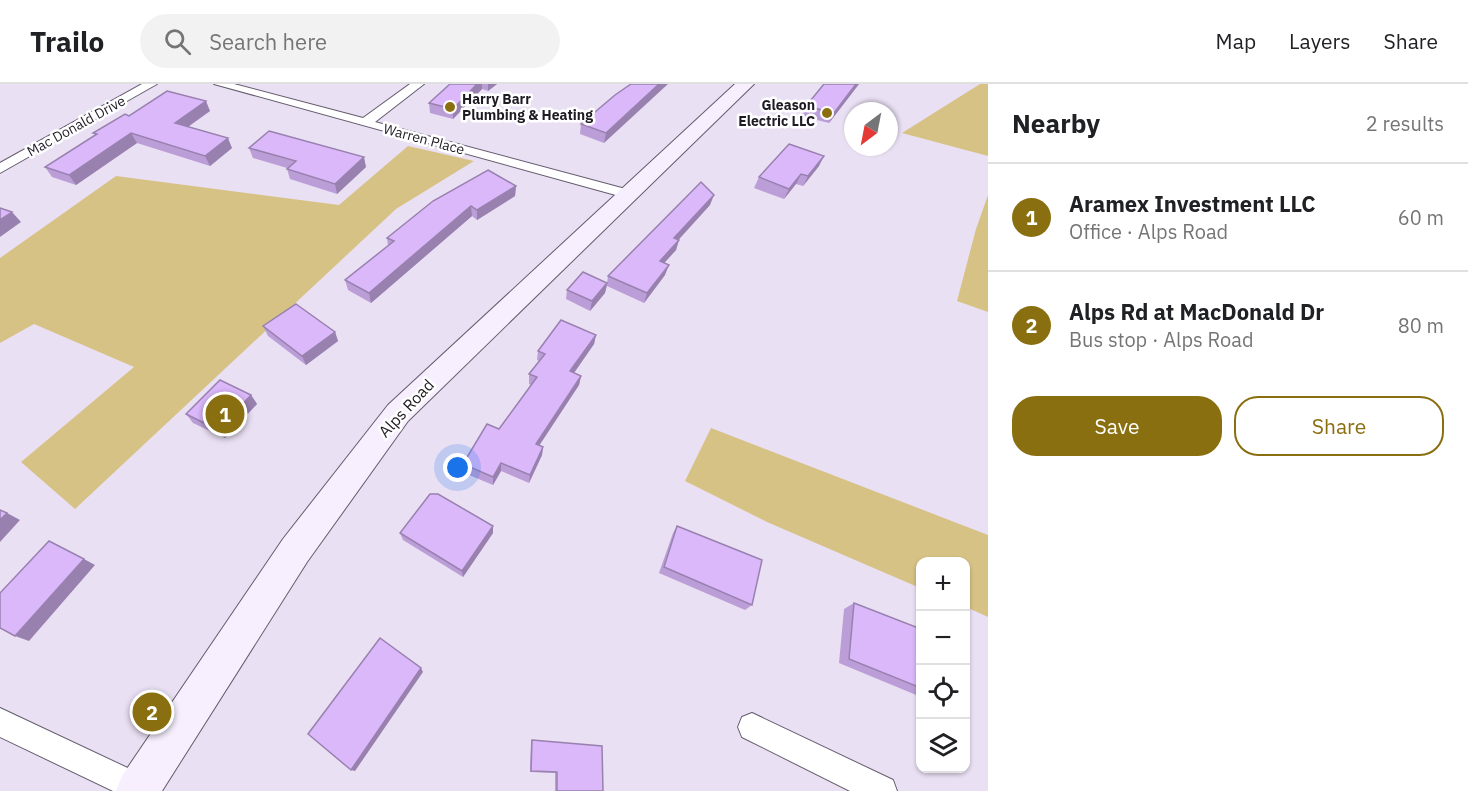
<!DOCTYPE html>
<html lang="en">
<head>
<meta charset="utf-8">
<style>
	body { margin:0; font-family:"IBM Plex Sans",sans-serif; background:#f2f2f2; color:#202124 }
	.controls { position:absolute; right:18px; bottom:18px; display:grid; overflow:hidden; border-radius:12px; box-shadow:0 2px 4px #0004 }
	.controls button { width:54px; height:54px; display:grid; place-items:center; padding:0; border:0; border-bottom:2px solid #e0e0e0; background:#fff; color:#202124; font:30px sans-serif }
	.compass { position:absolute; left:844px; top:18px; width:54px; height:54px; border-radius:50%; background:#fff; box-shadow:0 2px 4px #0004; rotate:212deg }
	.you { position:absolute; left:458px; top:384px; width:21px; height:21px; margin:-15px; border:4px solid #fff; border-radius:50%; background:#1a73e8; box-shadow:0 0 0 9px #1a73e833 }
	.badge { display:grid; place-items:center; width:39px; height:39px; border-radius:50%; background:#8a6f10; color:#fff; font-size:20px; font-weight:700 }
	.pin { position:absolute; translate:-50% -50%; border:3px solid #fff; box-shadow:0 2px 6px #0006 }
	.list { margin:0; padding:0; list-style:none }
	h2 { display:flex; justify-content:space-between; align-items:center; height:78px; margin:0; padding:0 24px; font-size:26px }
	h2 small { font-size:20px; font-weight:400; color:#757577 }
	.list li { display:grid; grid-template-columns:39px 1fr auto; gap:18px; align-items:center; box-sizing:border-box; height:108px; padding:0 24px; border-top:2px solid #e0e0e0 }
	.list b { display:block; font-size:22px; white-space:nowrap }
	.list p { margin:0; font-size:20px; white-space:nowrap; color:#757577 }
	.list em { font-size:20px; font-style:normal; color:#757577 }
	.actions { display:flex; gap:12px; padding:18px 24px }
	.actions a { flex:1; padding:14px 0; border:2px solid #8a6f10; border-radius:24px; text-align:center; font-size:21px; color:#8a6f10 }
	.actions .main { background:#8a6f10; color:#fff }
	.icon { flex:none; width:33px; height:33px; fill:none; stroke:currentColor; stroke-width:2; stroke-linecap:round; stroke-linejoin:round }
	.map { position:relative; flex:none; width:988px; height:707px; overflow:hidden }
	header { display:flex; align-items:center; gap:36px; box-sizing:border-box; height:84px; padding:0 30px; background:#fff; border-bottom:2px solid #e0e0e0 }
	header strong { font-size:28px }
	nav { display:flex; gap:33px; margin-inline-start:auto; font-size:21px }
	.search { width:420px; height:54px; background:#f2f2f2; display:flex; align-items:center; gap:15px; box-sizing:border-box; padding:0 21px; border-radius:33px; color:#757577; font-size:22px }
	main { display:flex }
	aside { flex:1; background:#fff }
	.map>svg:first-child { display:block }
	.green { fill:#d7c286 }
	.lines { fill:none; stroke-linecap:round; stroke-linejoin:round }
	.minor-casing { stroke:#645b6d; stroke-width:2 }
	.secondary-casing { stroke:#645b6d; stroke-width:2 }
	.minor { fill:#fff; fill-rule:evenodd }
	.secondary { fill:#f7effe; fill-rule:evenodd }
	.wall { fill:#bb9ed7 }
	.shaded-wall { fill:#9981af }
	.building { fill:#dab8fa; stroke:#9981af; stroke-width:1.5 }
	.poi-dot { fill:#8a6f10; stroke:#fff; stroke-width:2 }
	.labels { text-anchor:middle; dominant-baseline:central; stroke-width:5; stroke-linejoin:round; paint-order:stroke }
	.far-poi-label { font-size:14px; font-weight:bold; fill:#1f1b23; stroke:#fff; text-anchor:start }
	.far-street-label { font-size:14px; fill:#1f1b23; stroke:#fff }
	.street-label { font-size:16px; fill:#1f1b23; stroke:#fff }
</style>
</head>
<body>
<header>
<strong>Trailo</strong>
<div class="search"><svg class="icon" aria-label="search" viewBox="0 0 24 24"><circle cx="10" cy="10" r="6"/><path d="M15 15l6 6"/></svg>Search here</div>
<nav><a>Map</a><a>Layers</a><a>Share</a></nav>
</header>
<main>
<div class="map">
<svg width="988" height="707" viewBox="0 0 988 707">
	<rect width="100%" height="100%" fill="#eae0f4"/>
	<g class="green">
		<polygon points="980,0 988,0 988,72 902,49"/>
		<polygon points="408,62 474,77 396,125 75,425 21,378 134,283 34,240 0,259 0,174 116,92 339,121"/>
		<polygon points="988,111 988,228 957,217 976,145"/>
		<polygon points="711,344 988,451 988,533 966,523 966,478 920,478 920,504 767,438 685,397"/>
	</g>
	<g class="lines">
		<defs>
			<g id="minor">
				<polygon points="142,0 157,0 0,89 0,79"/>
				<polygon points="214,0 234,0 363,34 410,0 424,0 375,38 633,107 635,110 628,114 623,113"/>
				<polygon points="0,624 149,694 153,707 113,707 0,653"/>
				<polygon points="752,629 893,696 897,707 850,707 742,653 738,643 742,633"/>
			</g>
			<polygon id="secondary" points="735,0 754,0 408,337 307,478 162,707 116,707 122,692 283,455 388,321"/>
		</defs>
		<use href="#minor" class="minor-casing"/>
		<use href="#secondary" class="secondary-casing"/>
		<use href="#minor" class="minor"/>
		<use href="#secondary" class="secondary"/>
	</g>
	<g class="wall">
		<polygon points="450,0 497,0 488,7 482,5 453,35 430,29 429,19"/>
		<polygon points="631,0 604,59 580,50 581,40"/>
		<polygon points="824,0 859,0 829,39 801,32 806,22"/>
		<polygon points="210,27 188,43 232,64 210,82 137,59 76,101 52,93 45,83 95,51 93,49 129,32"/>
		<polygon points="249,64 366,83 337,110 290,95 287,85 287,84 253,74"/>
		<polygon points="819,82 803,102 796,100 784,115 754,104 759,93"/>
		<polygon points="516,102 515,112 477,136 472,132 371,219 348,206 345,196 388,162 387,154"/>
		<polygon points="710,121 679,155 676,166 664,179 665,191 644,219 607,202 605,209 590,227 566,215 567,206 607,199 608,192"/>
		<polygon points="263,242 335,248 338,257 306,281 268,252"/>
		<polygon points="596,251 594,260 574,289 581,292 579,301 539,361 543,363 542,371 529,399 501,387 493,401 464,389 463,380 499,345 531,301 529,300 529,290 539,277 537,276 538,267"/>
		<polygon points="251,311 257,320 225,354 193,339 186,330"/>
		<polygon points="493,442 493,449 463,493 403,456 400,449"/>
		<polygon points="677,442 752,521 745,526 659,489 673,449"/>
		<polygon points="854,519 921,545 921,613 839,579 844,525"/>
		<polygon points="532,656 603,707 555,707 555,689 530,688 531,657"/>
	</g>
	<g class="shaded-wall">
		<polygon points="477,0 482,0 482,5 453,35 453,25"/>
		<polygon points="488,0 497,0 488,7"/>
		<polygon points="659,0 668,0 604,59 606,49"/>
		<polygon points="856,0 859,0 829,39 834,29"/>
		<polygon points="206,17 210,27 179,49 175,39"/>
		<polygon points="131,49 137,59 76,101 69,91"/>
		<polygon points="228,54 232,64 210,82 205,72"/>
		<polygon points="824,72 819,82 803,102 808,92"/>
		<polygon points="364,73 366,83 337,110 335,100"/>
		<polygon points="801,90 796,100 784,115 789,105"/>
		<polygon points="516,102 515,112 477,136 477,126"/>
		<polygon points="714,111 710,121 671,164 674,154"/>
		<polygon points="471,122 472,132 371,219 369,209"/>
		<polygon points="12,128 21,138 0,153 0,136"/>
		<polygon points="679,156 676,166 657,187 660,177"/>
		<polygon points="669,181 665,191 644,219 647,209"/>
		<polygon points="607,199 605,209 590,227 592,217"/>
		<polygon points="335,248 338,257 306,281 302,272"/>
		<polygon points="596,251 594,260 569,296 570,287"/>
		<polygon points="581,292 579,301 535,368 536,360"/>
		<polygon points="251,311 257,320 225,354 218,346"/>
		<polygon points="543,363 542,371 529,399 530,391"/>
		<polygon points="501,379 501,387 493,401 493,393"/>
		<polygon points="7,429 20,436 0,458 0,436"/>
		<polygon points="493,442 493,449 463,493 462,487"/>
		<polygon points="84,475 95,481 29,557 15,552"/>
		<polygon points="421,584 423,588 355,687 351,686"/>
	</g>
	<g class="building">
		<polygon points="450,0 477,0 453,25 429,19"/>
		<polygon points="631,0 659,0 606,49 581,40 615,11"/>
		<polygon points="824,0 856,0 834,29 806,22"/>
		<polygon points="167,7 206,17 175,39 228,54 205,72 131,49 69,91 45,83 97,50 93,49 125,30 129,32"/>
		<polygon points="269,47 364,73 335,100 287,85 296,77 249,64"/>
		<polygon points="789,60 824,72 808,92 801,90 789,105 759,93"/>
		<polygon points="488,86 516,102 477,126 471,122 369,209 345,196 394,157 387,154 433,117"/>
		<polygon points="701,98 714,111 674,154 679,156 660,177 669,181 647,209 608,192"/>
		<polygon points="0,124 12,128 0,136"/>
		<polygon points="583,188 607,199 592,217 567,206"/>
		<polygon points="296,220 335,248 302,272 263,242"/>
		<polygon points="561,236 596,251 570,287 581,292 536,360 543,363 530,391 501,379 493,393 463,380 487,340 499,345 537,293 529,290 545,270 538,267"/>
		<polygon points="220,296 251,311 218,346 186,330"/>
		<polygon points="430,410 438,410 493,442 462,487 400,449"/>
		<polygon points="0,426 7,429 0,436"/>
		<polygon points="677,442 762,476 752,521 664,483"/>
		<polygon points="49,457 84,475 15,552 0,544 0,509"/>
		<polygon points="854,519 921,545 921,604 849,575"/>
		<polygon points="380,554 421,584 351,686 308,650"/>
		<polygon points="532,656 602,662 603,707 557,707 557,688 531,687"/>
	</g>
	<g class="poi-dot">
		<circle cx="450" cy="23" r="6"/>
		<circle cx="827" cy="29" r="6"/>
	</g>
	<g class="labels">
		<g class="far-poi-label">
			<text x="462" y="15">Harry Barr<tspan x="462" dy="16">Plumbing &amp; Heating</tspan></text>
			<text x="815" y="21" text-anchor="end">Gleason<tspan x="815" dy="16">Electric LLC</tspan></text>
		</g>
		<g class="far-street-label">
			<text transform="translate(76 42) rotate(-29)">Mac Donald Drive</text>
			<text transform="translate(424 55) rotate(15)">Warren Place</text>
		</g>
		<g class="street-label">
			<text transform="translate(406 324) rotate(-47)">Alps Road</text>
		</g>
	</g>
</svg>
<div class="controls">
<button>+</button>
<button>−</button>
<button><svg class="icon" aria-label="locate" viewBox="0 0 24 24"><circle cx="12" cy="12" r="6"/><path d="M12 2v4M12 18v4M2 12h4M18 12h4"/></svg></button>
<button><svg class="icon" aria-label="layers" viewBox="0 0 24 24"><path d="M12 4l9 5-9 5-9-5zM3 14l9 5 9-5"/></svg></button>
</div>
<svg class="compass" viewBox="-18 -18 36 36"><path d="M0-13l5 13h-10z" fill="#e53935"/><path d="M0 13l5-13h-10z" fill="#757577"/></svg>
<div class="you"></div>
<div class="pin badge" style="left:225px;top:330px">1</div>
<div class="pin badge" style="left:152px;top:628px">2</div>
</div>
<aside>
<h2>Nearby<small>2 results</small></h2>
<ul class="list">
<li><span class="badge">1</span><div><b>Aramex Investment LLC</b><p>Office · Alps Road</p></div><em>60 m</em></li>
<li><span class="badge">2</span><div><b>Alps Rd at MacDonald Dr</b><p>Bus stop · Alps Road</p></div><em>80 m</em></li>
</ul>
<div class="actions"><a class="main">Save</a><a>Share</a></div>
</aside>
</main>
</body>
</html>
